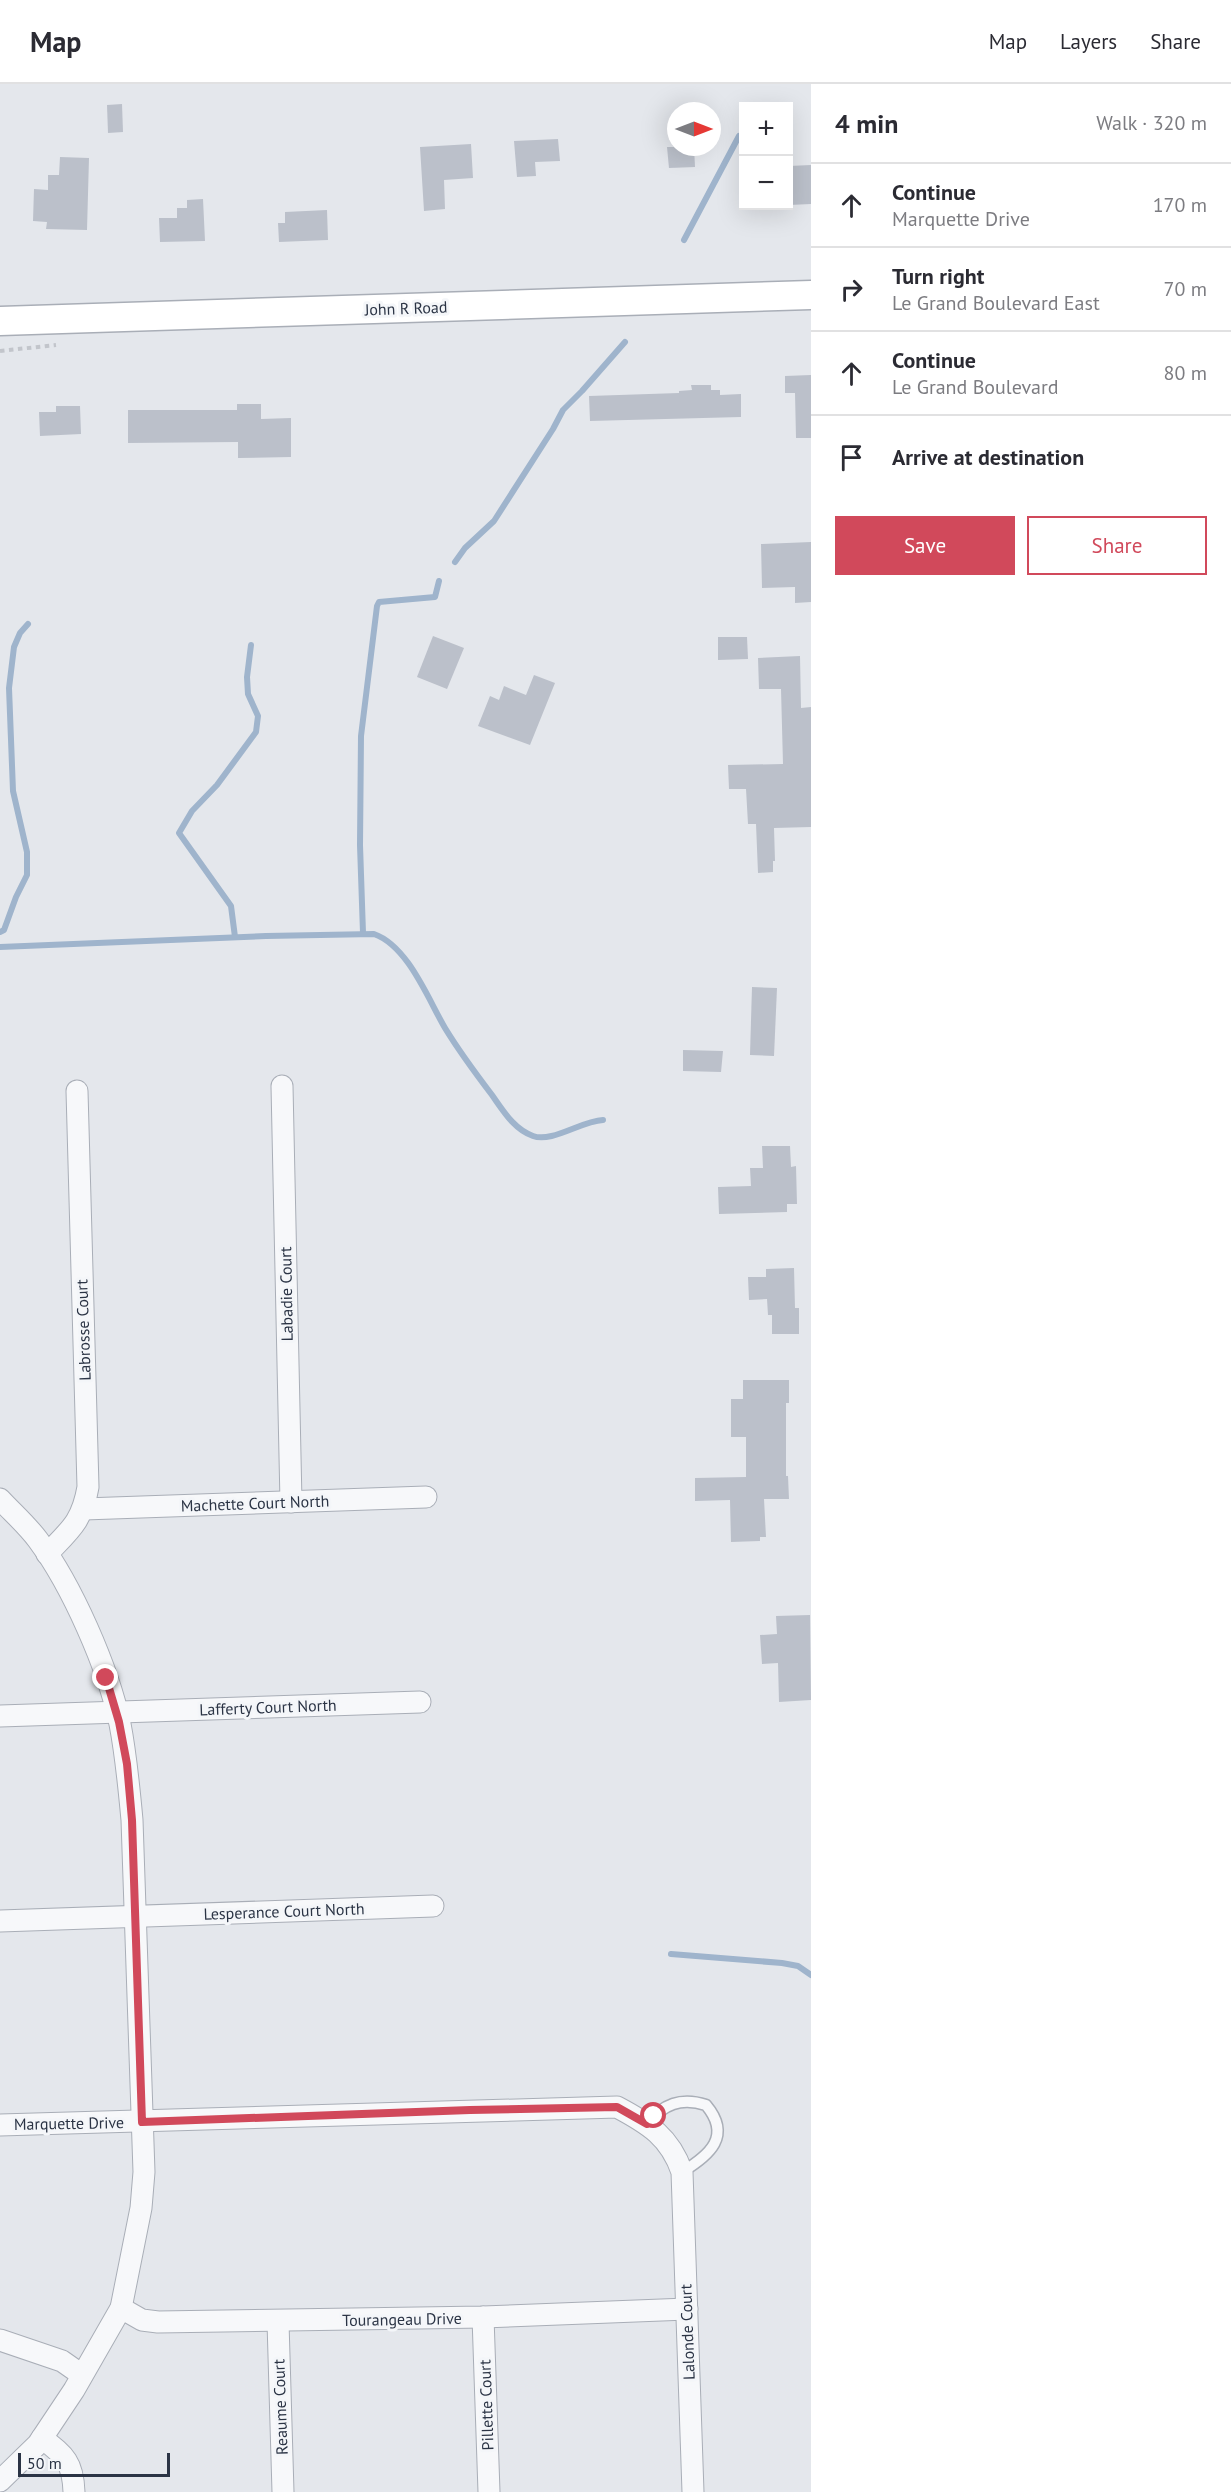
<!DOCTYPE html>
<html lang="en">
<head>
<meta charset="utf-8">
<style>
	body { margin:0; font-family:"PT Sans",sans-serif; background:#f7f7f7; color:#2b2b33 }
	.controls { position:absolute; right:18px; top:18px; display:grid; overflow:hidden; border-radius:0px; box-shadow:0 6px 24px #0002 }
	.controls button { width:54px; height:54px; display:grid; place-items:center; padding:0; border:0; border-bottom:2px solid #e1e1e2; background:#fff; color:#2b2b33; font:30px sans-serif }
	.compass { position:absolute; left:667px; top:18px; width:54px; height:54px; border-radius:50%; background:#fff; box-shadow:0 6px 24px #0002; rotate:90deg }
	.scale { position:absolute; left:18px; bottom:15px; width:152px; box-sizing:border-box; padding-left:6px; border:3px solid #2b3445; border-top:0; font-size:16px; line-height:21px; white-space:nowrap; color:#2b3445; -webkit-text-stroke:4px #f4f6f9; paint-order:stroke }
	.stop { position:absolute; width:18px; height:18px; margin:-14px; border:4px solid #d1495b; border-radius:50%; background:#fff }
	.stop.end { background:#d1495b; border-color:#fff; box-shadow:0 2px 6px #0008 }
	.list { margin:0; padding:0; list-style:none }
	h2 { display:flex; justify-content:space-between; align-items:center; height:78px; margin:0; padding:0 24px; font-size:26px }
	h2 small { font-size:20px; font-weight:400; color:#7c7c81 }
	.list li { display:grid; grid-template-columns:39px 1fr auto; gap:18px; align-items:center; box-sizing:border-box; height:84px; padding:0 24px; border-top:2px solid #e1e1e2 }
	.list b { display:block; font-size:22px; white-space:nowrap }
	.list p { margin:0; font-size:20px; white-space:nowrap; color:#7c7c81 }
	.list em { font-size:20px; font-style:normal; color:#7c7c81 }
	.actions { display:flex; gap:12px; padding:18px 24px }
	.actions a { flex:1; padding:14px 0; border:2px solid #d1495b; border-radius:0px; text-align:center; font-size:21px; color:#d1495b }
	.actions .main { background:#d1495b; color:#fff }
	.icon { flex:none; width:33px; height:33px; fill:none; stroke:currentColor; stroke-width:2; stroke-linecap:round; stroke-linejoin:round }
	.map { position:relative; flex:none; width:811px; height:2408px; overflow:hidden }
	header { display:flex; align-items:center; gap:36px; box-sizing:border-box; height:84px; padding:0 30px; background:#fff; border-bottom:2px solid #e1e1e2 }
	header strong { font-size:28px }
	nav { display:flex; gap:33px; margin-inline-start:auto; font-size:21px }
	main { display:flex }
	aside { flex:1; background:#fff }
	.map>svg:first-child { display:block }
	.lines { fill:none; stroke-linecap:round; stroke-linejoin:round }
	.stream { stroke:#9fb4cc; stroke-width:6 }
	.building { fill:#bbc0ca }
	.lane-casing { stroke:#a9aeb7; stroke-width:13 }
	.street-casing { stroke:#a9aeb7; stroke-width:23 }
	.secondary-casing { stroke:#a9aeb7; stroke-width:31 }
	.path { stroke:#c2c5cb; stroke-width:4; stroke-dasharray:4.5 4.5; stroke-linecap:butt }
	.lane { stroke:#f7f8fa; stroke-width:10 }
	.street { stroke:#f7f8fa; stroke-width:21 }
	.secondary { stroke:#fff; stroke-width:28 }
	.route { stroke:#d1495b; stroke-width:8 }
	.labels { text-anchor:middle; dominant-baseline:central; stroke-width:6; stroke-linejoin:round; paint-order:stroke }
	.street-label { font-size:16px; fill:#2b3445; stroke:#f4f6f9 }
</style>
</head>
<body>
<header>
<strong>Map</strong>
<nav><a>Map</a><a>Layers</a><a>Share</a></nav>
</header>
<main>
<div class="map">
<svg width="811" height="2408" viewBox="0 0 811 2408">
	<rect width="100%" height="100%" fill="#e4e7ec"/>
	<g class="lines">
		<g class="stream">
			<polyline points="684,156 739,52"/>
			<polyline points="455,478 465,464 494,437 553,345 563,326 582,307 625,258"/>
			<polyline points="0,848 4,846 16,813 27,791 27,768 13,707 9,604 14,563 20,549 28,540"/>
			<polyline points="363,849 360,761 361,652 377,522 379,518 435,513 439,497"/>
			<polyline points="235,853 231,822 179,749 192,727 217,701 256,648 258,632 248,610 247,593 251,561"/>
			<path d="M0,863L266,852L374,850C408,862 428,915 445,944C459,967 476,990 492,1011C504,1028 514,1045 533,1052C552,1059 581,1037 603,1036"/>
			<polyline points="671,1870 782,1879 798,1882 811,1891"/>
		</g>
	</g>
	<g class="building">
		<polygon points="122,20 123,48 108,49 107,21"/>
		<polygon points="558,55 560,77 535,78 536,92 517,93 514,57"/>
		<polygon points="471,60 473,94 444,96 445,125 424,127 420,63"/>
		<polygon points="667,63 694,63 695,83 669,84"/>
		<polygon points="60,73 89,74 87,146 46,145 47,138 33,137 34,105 48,106 48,91 59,91"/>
		<polygon points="811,81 811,120 789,121 789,82"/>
		<polygon points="203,115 205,157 160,158 159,134 177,134 177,124 187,124 187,116"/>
		<polygon points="327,126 328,156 279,158 278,139 285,139 285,128"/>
		<polygon points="811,291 811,354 796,354 795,309 785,309 785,292"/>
		<polygon points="691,301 711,301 711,306 720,306 720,311 741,310 741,333 590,337 589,312 679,309 679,307 692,306"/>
		<polygon points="237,320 261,320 261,335 291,334 291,373 238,374 238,358 128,359 128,326 237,326"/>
		<polygon points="56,322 80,322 81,350 40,352 39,328 56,328"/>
		<polygon points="811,458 811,518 795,519 795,503 762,504 761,460"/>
		<polygon points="433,552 464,564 447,605 417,593"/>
		<polygon points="718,553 747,553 748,575 718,576"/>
		<polygon points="800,572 801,624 811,623 811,743 774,744 775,777 773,777 773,788 758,789 756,740 748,740 746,705 729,705 728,681 783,680 781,605 759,605 758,574"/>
		<polygon points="534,591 555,599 530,661 478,642 490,612 499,616 504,602 526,611"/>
		<polygon points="752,903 777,904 774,972 750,971"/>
		<polygon points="683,966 723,967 721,988 683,987"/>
		<polygon points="762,1062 790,1062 791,1083 796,1082 797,1120 787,1120 787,1128 719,1130 718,1103 751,1102 750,1084 763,1084"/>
		<polygon points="794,1184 795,1224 799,1224 799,1250 772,1250 772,1231 768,1231 767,1215 749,1216 748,1193 766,1193 766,1185"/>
		<polygon points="743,1296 789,1296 789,1319 786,1319 786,1392 788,1392 789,1415 764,1415 766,1453 760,1453 760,1457 731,1458 730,1416 695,1417 695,1394 746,1393 746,1353 731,1353 731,1315 743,1315"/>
		<polygon points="810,1531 811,1616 779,1618 778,1579 762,1580 760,1551 777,1550 776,1532"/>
	</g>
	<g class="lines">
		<defs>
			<path id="lane" d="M647,2040C663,2020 681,2013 706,2021C732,2052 710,2071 682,2088"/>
			<g id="street">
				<polyline points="282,1002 291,1418"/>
				<path d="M0,1415C12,1428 27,1441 38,1456C72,1502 108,1583 120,1640C126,1671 129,1703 132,1736L144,2088L141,2124L121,2224L74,2306L38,2360L0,2397"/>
				<polyline points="84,1425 426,1413"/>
				<path d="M47,1470C70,1446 82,1438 88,1403L77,1007"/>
				<polyline points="0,1632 420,1618"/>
				<polyline points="0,1837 433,1822"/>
				<path d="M0,2041L617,2023C649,2040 670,2053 682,2088L693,2408"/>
				<polyline points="121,2224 142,2236 158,2238 483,2233 687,2225"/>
				<polyline points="483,2233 489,2408"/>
				<polyline points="278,2238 283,2408"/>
				<polyline points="0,2256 62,2277 82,2291"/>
				<path d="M42,2354C65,2372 73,2378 74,2408"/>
			</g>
			<polyline id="secondary" points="0,237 811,211"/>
		</defs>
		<use href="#lane" class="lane-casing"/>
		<use href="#street" class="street-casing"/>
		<use href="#secondary" class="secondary-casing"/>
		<polyline class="path" points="0,267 56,261"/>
		<use href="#lane" class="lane"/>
		<use href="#street" class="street"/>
		<use href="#secondary" class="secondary"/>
	</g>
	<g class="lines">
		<polyline class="route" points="106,1594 119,1638 127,1680 132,1736 142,2038 470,2026 617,2023 647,2040 654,2032"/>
	</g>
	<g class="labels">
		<g class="street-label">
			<text transform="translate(406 224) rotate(-2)">John R Road</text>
			<text transform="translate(286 1210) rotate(-91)">Labadie Court</text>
			<text transform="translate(83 1246) rotate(-92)">Labrosse Court</text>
			<text transform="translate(255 1419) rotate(-2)">Machette Court North</text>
			<text transform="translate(268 1623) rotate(-2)">Lafferty Court North</text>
			<text transform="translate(284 1827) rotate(-2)">Lesperance Court North</text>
			<text transform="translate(69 2039) rotate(-1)">Marquette Drive</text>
			<text transform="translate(402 2235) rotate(-1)">Tourangeau Drive</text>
			<text transform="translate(687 2248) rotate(-92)">Lalonde Court</text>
			<text transform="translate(486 2321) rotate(-92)">Pillette Court</text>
			<text transform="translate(280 2323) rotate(-92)">Reaume Court</text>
		</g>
	</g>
</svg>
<div class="controls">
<button>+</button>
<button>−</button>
</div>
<svg class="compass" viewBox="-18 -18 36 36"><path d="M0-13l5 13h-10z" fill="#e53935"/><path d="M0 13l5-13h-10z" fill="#7c7c81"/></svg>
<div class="scale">50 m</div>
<div class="stop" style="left:654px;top:2032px"></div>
<div class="stop end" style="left:106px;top:1594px"></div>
</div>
<aside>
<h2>4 min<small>Walk · 320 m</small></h2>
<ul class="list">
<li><svg class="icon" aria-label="ahead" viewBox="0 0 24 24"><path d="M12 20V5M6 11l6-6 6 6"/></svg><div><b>Continue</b><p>Marquette Drive</p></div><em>170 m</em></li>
<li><svg class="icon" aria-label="right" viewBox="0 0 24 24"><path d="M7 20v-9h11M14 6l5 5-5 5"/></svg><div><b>Turn right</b><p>Le Grand Boulevard East</p></div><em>70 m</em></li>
<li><svg class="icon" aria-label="ahead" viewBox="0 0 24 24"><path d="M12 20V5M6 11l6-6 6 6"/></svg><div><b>Continue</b><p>Le Grand Boulevard</p></div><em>80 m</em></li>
<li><svg class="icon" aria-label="arrive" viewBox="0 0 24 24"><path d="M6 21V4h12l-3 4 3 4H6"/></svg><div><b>Arrive at destination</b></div></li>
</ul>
<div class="actions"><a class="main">Save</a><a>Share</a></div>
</aside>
</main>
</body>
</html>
